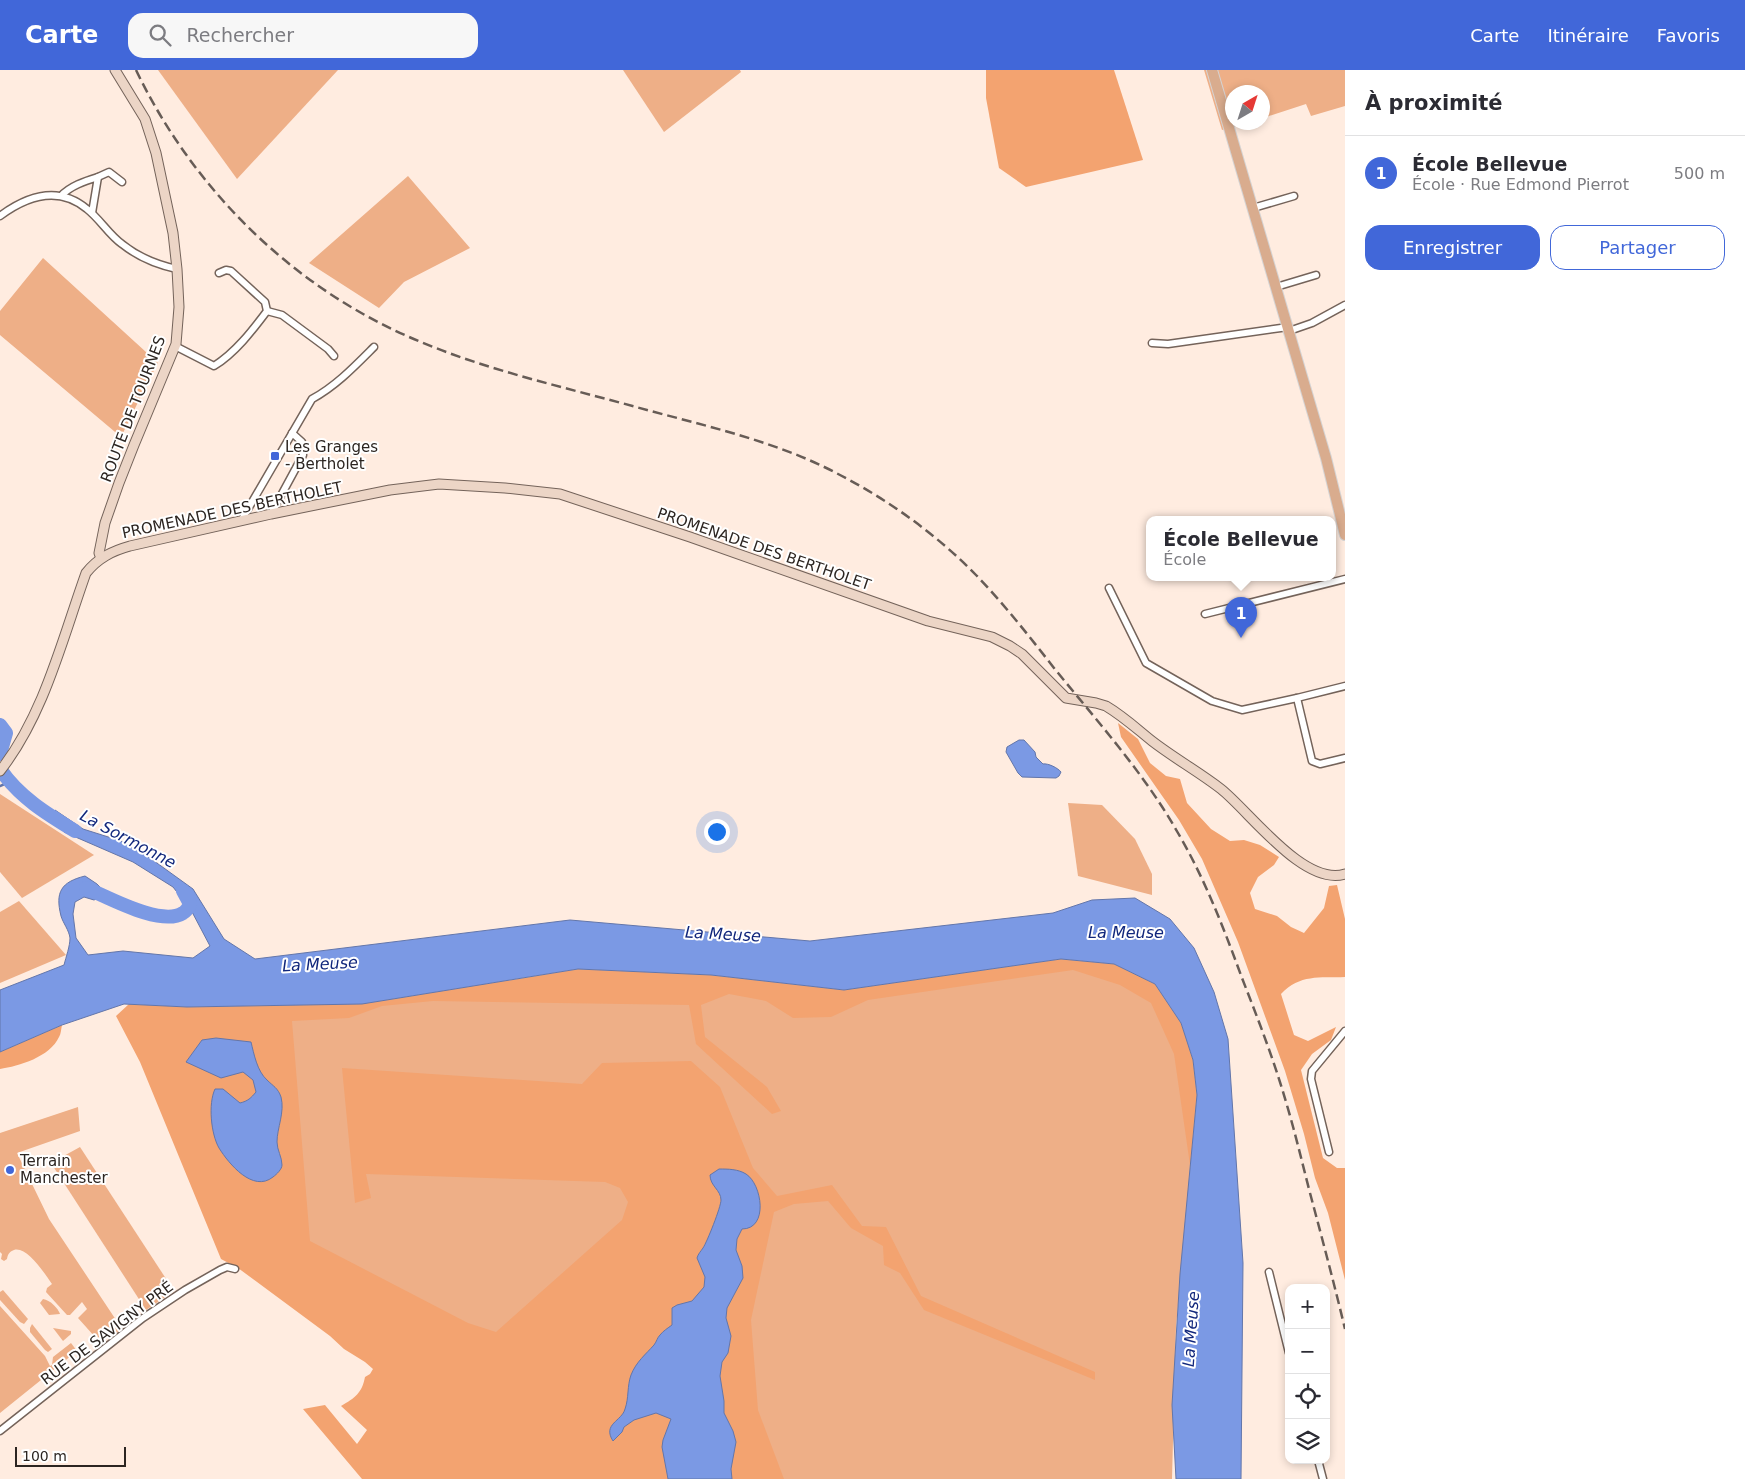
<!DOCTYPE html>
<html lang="fr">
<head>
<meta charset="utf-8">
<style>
	body { margin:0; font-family:"DejaVu Sans",sans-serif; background:#f7f7f7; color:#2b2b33 }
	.controls { position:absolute; right:15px; bottom:15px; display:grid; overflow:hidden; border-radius:10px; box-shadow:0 2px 8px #0003 }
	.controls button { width:45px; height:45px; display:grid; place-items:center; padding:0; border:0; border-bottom:1px solid #e1e1e2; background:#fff; color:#2b2b33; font:25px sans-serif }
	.compass { position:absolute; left:1225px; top:15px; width:45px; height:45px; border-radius:50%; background:#fff; box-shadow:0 2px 8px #0003; rotate:39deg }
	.scale { position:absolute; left:15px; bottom:12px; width:111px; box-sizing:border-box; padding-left:5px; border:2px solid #2c2521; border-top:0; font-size:14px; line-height:18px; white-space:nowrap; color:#2c2521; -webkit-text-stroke:4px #fff; paint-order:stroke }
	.you { position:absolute; left:716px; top:761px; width:18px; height:18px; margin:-12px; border:4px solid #fff; border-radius:50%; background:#1a73e8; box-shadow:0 0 0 8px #1a73e833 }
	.badge { display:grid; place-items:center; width:32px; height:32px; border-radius:50%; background:#4167d9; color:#fff; font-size:16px; font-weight:700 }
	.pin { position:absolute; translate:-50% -41px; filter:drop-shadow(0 1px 2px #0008) }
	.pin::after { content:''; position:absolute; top:26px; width:18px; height:15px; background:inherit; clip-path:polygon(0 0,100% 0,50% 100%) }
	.popup { position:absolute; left:1146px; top:446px; width:190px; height:65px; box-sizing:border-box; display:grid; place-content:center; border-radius:10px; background:#fff; filter:drop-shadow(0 1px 4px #0005); font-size:16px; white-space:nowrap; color:#7c7c81 }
	.popup b { font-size:19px; color:#2b2b33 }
	.popup::after { content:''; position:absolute; left:50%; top:100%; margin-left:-10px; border:10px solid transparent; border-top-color:#fff }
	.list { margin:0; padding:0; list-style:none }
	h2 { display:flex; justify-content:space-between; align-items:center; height:65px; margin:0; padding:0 20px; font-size:21px }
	h2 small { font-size:16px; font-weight:400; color:#7c7c81 }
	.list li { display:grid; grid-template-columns:32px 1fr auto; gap:15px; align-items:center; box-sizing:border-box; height:75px; padding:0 20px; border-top:1px solid #e1e1e2 }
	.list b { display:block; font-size:19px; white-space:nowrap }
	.list p { margin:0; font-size:16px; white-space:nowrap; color:#7c7c81 }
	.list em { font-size:16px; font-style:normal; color:#7c7c81 }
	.actions { display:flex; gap:10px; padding:15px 20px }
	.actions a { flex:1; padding:11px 0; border:1px solid #4167d9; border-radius:15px; text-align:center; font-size:18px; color:#4167d9 }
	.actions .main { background:#4167d9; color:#fff }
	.icon { flex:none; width:28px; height:28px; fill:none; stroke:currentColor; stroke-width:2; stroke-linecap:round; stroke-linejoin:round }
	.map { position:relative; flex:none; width:1345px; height:1409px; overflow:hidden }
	header { display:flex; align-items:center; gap:30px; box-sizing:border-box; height:70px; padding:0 25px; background:#4167d9; color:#fff }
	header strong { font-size:24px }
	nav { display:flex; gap:28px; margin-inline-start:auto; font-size:18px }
	.search { width:350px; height:45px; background:#f7f7f7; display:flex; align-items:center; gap:12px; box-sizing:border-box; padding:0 18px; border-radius:15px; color:#7c7c81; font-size:19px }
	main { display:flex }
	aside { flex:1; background:#fff }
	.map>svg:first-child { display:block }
	.green { fill:#eeaf87 }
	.forest { fill:#f3a370 }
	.water { fill:#7b99e4; stroke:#6376aa }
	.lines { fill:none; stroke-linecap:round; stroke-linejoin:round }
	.stream { stroke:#6376aa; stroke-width:2.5 }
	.river { stroke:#7b99e4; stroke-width:14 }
	.street-casing { stroke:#74635a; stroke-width:9 }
	.secondary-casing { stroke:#74635a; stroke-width:11 }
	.primary-casing { stroke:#d5d3d3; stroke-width:12 }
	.street { stroke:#fff; stroke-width:6 }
	.secondary { stroke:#ecd5c6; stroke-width:9 }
	.primary { stroke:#d9ac8e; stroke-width:10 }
	.rail { stroke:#675c56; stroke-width:2.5; stroke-dasharray:10 5; stroke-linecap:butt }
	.poi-dot { fill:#4167d9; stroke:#fff; stroke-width:2 }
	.labels { text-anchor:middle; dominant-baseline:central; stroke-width:4; stroke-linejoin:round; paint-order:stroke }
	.street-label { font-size:15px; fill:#2c2521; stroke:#fff }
	.poi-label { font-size:15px; fill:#2c2521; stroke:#fff; text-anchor:start }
	.water-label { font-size:16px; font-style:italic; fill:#11277c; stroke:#fff }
</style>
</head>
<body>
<header>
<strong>Carte</strong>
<div class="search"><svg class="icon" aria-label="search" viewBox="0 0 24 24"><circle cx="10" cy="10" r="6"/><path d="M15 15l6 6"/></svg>Rechercher</div>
<nav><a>Carte</a><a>Itinéraire</a><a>Favoris</a></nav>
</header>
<main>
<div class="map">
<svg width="1345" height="1409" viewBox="0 0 1345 1409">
	<rect width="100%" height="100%" fill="#ffece0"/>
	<g class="green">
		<polygon points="158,0 338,0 237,109"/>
		<polygon points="623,0 740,0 741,2 664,62"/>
		<polygon points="1204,0 1345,0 1345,36 1311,46 1306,34 1263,48 1262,22 1232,22 1232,52 1247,53 1222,60"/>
		<polygon points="408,106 470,178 404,212 379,238 309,193"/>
		<polygon points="43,188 158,293 147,314 146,313 140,319 143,322 121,367 0,265 0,241"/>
		<polygon points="0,724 94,785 22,828 0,802"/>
		<polygon points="1068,733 1102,735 1135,769 1152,804 1152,825 1078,806"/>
		<polygon points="19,831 66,885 0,913 0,842"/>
		<polygon points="1081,891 1155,914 1197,1025 1176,1257 1172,1409 464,1409 423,1321 216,1176 276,936 395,929 484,914 844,920"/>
		<path d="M78,1037L80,1061L17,1083L49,1149L122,1259L109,1268L95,1267L78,1248L87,1239L82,1232L70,1245H67L46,1222L47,1218L52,1214C45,1204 27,1176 14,1180C9,1182 8,1184 7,1189L4,1191L1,1189L2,1184L0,1182V1063Z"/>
		<polygon points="80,1077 174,1221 146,1240 51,1093"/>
		<polygon points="3,1220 28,1249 24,1254 20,1252 0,1230 0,1222"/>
		<path d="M43,1229C50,1230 58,1238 60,1244L49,1245L40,1233Z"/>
		<polygon points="0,1236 45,1286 50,1296 52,1295 53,1287 71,1273 77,1281 0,1343"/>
		<polygon points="32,1254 52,1279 48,1282 45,1280 30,1262 30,1258"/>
		<polygon points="53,1258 71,1261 71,1264 63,1271"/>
	</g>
	<g class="forest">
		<polygon points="986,0 1114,0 1143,90 1026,117 999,98 986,28"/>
		<path d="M1118,653L1138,669L1150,693L1166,706L1180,709L1187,733L1211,759L1230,771L1244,770L1260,775L1279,787L1274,795L1258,807L1250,823L1255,839L1277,846L1291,857L1304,863L1324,838L1329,816L1337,815L1345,849V907C1319,908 1300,904 1281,924L1294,965L1308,971L1336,957L1331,970L1312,984L1301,1000L1323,1088L1337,1098H1345V1210L1328,1143L1315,1108L1304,1064L1285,1001L1238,872L1202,789L1179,750L1121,667Z"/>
		<path d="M1061,889L1114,894L1155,914L1181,953L1193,990L1197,1025L1190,1095L1174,984L1151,933L1120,915L1073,900L868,930L831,947L793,948L766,931L729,924L701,935L705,967L767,1017L781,1041L772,1044L696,974L689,935L433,931L382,936L349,948L292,951L310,1171L468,1253L496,1262L622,1150L628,1132L620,1118L605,1112L366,1104L371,1128L355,1133L342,998L582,1014L602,993L691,991L720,1017L753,1098L777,1126L832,1115L862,1156L886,1157L921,1226L1095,1302V1310L924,1240L900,1203L884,1195L883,1176L851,1158L828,1131L794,1134L774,1142L751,1250L758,1340L784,1409H362L303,1339L325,1335L357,1374L367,1360L341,1336C355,1328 362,1323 365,1307L370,1304L373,1299L365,1292L344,1279L330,1266L238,1198L221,1189L140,992L116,946L129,934L187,937L363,934L578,899L711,905L844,920Z"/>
		<path d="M62,955C61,959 61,964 59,967C50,987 19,996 0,999V982Z"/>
	</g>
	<g class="water">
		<path d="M1019,670H1024L1035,682L1036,687L1043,694C1048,693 1058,698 1061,702L1059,706L1056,708L1022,707L1018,703L1006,682L1007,677Z"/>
		<path d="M55,740L83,759L121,771L150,788L193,819L224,869L255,889L570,850L810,871L1053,843L1092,830L1135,828L1170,849L1194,878L1214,922L1228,969L1243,1193L1241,1409H1176L1172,1335L1180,1204L1197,1025L1193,990L1181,953L1155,914L1114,894L1061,889L844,920L711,905L578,899L362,934L187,937L124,934L62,955L0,982V920L64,895C66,887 70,876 70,868C69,860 63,853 61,846C55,822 61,812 85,806L97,814L107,824L94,830L84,827L75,832L73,844L76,868L88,885L123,881L193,888L210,876L191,840L173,817L133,792L64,762Z"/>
		<path d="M216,968L251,972C254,984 257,1001 267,1010C273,1016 278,1018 281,1027C285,1042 277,1058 277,1072C277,1080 282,1087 282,1095C282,1099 277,1104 273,1107C253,1123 229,1094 219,1078C211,1064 208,1034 215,1019H223L240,1033C248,1031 251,1028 256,1022L253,1010L243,1002L221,1008L186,992L202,970Z"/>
		<path d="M719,1099C728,1099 738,1099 746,1104C762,1114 769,1159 742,1159L737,1169L736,1180L742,1196L743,1208L727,1238L726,1248L731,1266L728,1283L722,1292L720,1306L724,1331V1343L733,1361L736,1372L731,1399L732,1409H668L662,1377L663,1370L671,1349L656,1343L634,1350L624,1357L622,1362L613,1371C602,1354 622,1351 625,1339C629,1328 627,1316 631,1305C636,1292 646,1284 654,1275C657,1271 657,1268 660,1265C663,1261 668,1258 672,1255V1238L677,1235L692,1231L704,1217L705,1207L697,1188C698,1184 701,1181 703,1178C707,1172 721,1137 721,1130C721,1120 710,1116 710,1105Z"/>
	</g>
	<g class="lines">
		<polyline class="stream" points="0,716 9,712"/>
		<g class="river">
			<polyline points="0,655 6,663 0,684"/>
			<path d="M0,699C19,727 47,744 75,761"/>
			<path d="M86,818C108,827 161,857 183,843C187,841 188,838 190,834L183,821"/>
		</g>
		<defs>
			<g id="street">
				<polyline points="98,107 109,102 122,112"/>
				<path d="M61,126C70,116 85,111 98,107L92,143"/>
				<polyline points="1253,138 1294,126"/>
				<path d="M0,146C27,126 58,115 87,139C100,149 109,165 122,174C137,186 158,195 177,199"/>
				<polyline points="1276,217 1316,205"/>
				<polyline points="267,241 282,245 328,279 334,286"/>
				<polyline points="1289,261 1312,253 1345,235"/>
				<polyline points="1152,273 1168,274 1288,257"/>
				<path d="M175,276L214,296C235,283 252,261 267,241L265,232L231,201L226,200L219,203"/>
				<polyline points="271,444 303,385 302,372 292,363"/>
				<path d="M241,451L312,329C336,316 355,296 374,277"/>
				<polyline points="1109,518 1146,593 1212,631 1242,640 1297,628 1345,616"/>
				<polyline points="1205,544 1345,509"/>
				<polyline points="1297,628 1312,691 1320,694 1345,688"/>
				<polyline points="1329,1082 1311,1009 1312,1001 1345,961"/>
				<polyline points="1269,1202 1289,1283"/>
				<polyline points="0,1361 143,1248 185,1220 220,1200 227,1197 235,1199"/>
				<polyline points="1318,1390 1323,1409"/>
			</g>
			<g id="secondary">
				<polyline points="101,488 99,483 105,453 119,413 134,375 176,274 179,237 177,199 173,163 156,83 145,49 115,0"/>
				<path d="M0,701C44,645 62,570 86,503C98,488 112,481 130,476L271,444L390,420L439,414L505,418L560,424L690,467L928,551L992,567L1010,576L1022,584L1066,628L1096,633L1106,636C1123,646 1137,659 1152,671C1174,688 1199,702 1221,719C1250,742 1304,817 1345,804"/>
			</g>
			<polyline id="primary" points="1212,0 1326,388 1345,465"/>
		</defs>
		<use href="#street" class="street-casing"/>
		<use href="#secondary" class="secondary-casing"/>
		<use href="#primary" class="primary-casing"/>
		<use href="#street" class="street"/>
		<use href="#secondary" class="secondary"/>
		<use href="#primary" class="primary"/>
		<path class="rail" d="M136,0C194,121 296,221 421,272C490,301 564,317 636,337C705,356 777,371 840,405C890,431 937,465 976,505C1004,534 1029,566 1054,598C1097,651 1144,703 1178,763C1205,809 1224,859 1242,908C1258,949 1274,990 1286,1032C1295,1062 1302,1092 1310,1123C1322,1168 1334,1213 1345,1259"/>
	</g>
	<g class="poi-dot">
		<rect x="270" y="381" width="10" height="10" rx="2.5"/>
		<circle cx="10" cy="1100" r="5"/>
	</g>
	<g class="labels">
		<g class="street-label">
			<text transform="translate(133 339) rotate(-69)">ROUTE DE TOURNES</text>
			<text transform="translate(232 440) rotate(-12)">PROMENADE DES BERTHOLET</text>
			<text transform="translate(764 479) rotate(19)">PROMENADE DES BERTHOLET</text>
			<text transform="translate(107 1263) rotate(-37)">RUE DE SAVIGNY PRÉ</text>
		</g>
		<g class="poi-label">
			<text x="285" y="377">Les Granges<tspan x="285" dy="17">- Bertholet</tspan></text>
			<text x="20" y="1091">Terrain<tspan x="20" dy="17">Manchester</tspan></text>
		</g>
		<g class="water-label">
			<text transform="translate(128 769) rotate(28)">La Sormonne</text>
			<text x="1126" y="862">La Meuse</text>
			<text transform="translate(723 864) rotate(3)">La Meuse</text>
			<text transform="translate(320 894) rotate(-3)">La Meuse</text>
			<text transform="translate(1191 1259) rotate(-86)">La Meuse</text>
		</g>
	</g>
</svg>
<div class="controls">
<button>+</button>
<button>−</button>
<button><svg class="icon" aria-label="locate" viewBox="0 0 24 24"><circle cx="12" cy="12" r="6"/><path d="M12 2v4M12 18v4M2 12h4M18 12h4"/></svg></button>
<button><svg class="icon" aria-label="layers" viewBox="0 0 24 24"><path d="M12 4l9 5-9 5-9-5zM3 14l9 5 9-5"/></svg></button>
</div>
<svg class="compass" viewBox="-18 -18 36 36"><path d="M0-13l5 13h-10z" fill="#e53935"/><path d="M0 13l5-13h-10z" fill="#7c7c81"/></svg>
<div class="scale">100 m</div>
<div class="you"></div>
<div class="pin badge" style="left:1241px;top:568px">1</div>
<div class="popup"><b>École Bellevue</b>École</div>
</div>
<aside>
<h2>À proximité<small></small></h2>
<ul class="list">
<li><span class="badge">1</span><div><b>École Bellevue</b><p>École · Rue Edmond Pierrot</p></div><em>500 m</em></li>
</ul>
<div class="actions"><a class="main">Enregistrer</a><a>Partager</a></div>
</aside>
</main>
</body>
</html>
